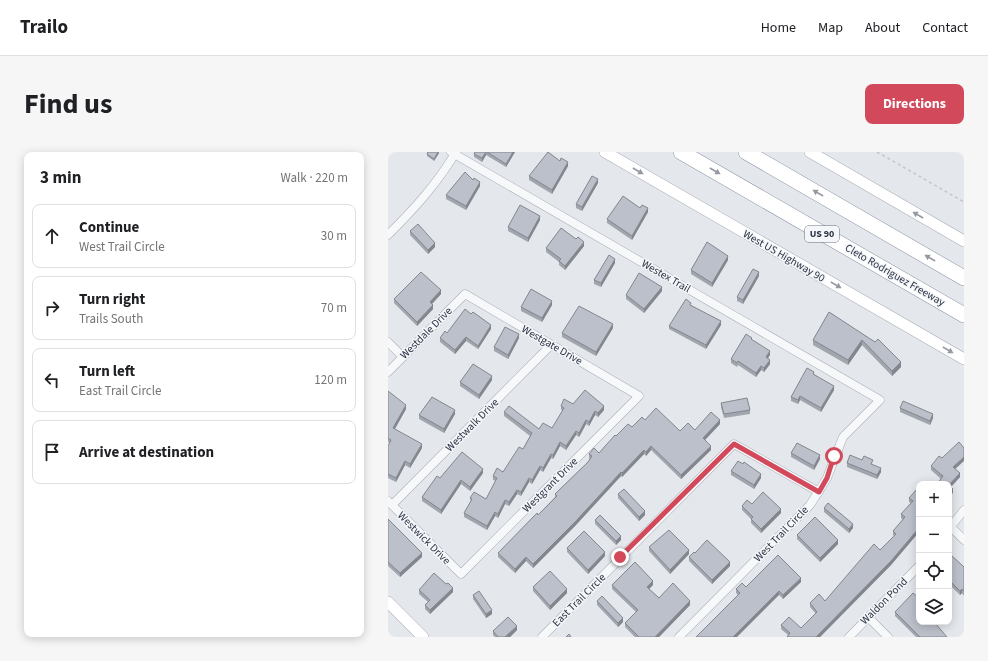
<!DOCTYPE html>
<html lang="en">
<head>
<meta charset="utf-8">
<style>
	body { margin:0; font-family:"Source Sans 3",sans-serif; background:#f6f6f6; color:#202124 }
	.controls { position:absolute; right:12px; bottom:12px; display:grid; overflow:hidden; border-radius:8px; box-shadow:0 2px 10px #0003 }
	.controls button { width:36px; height:36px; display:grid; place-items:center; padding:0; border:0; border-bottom:1px solid #e0e0e0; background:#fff; color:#202124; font:20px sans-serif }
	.stop { position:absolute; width:12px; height:12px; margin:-9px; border:3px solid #d1495b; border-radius:50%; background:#fff }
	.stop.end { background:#d1495b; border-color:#fff; box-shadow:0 1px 4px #0008 }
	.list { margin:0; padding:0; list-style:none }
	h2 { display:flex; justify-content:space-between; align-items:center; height:52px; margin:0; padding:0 16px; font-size:17px }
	h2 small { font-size:13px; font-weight:400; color:#757577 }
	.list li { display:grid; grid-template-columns:26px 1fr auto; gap:12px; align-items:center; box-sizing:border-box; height:64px; margin:0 8px 8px; padding:0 8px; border:1px solid #e0e0e0; border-radius:8px }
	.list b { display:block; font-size:15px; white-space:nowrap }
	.list p { margin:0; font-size:13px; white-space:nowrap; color:#757577 }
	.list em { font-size:13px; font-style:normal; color:#757577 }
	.icon { flex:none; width:22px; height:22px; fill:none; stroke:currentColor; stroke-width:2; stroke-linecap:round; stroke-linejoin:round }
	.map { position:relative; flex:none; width:576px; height:485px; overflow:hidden; border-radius:8px }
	header { display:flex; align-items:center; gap:24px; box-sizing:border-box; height:56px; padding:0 20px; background:#fff; border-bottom:1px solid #e0e0e0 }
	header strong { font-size:19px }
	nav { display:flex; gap:22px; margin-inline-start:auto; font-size:14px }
	.intro { display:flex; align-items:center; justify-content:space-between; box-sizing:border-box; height:96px; padding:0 24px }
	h1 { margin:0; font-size:28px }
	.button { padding:10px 18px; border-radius:8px; background:#d1495b; color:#fff; font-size:14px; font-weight:700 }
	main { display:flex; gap:24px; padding:0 24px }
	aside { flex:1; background:#fff; border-radius:8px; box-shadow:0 2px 10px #0003 }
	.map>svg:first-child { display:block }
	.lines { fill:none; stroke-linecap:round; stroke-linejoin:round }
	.street-casing { stroke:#a9aeb7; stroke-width:9 }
	.secondary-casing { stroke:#a9aeb7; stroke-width:12 }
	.highway-casing { stroke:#8b94a3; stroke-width:16 }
	.path { stroke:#c2c5cb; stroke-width:1.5; stroke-dasharray:3 3; stroke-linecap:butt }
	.street { stroke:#f7f8fa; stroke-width:8 }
	.secondary { stroke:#fff; stroke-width:11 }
	.highway { stroke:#fff; stroke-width:15 }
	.wall { fill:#a1a5ae }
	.shaded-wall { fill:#83868d }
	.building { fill:#bbc0ca; stroke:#83868d }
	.oneway { fill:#959aa2 }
	.route { stroke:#d1495b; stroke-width:5 }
	.labels { text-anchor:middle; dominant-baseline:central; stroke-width:3; stroke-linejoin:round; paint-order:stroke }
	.shield { fill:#f4f6f9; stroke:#676e7b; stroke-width:1 }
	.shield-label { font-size:10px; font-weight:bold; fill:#2b3445 }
	.street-label { font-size:11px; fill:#2b3445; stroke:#f4f6f9 }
</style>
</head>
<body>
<header>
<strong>Trailo</strong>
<nav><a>Home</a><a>Map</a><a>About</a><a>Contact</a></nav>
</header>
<div class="intro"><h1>Find us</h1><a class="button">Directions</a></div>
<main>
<aside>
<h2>3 min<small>Walk · 220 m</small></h2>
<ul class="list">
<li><svg class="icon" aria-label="ahead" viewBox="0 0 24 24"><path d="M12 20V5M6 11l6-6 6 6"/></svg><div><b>Continue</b><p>West Trail Circle</p></div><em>30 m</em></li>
<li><svg class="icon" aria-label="right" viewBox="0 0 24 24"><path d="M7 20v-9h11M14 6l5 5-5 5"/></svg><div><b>Turn right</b><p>Trails South</p></div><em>70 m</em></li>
<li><svg class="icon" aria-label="left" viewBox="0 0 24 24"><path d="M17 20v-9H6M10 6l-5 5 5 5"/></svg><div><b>Turn left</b><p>East Trail Circle</p></div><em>120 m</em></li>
<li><svg class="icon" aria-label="arrive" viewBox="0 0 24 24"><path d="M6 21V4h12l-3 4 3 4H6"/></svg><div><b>Arrive at destination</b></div></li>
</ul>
</aside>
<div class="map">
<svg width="576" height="485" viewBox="0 0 576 485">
	<rect width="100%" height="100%" fill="#e4e7ec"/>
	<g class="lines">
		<defs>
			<g id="street">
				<polyline points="63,0 492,248 455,285 439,326 422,353 291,485"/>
				<path d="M0,83C26,57 49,32 68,0"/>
				<polyline points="0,190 15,205"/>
				<polyline points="0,220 77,142 251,244 73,422 0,349"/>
				<polyline points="4,353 163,193"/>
				<polyline points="563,375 576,388"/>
				<polyline points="561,377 576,358"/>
				<polyline points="480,465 500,485"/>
				<polyline points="154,485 346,292 431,340"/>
				<polyline points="461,485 531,414"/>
			</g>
			<g id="secondary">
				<polyline points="217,0 576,207"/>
				<polyline points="422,0 576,89"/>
				<polyline points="0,450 35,485"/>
			</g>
			<g id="highway">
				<polyline points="293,0 576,163"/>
				<polyline points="358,0 576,126"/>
			</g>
		</defs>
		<use href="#street" class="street-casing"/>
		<use href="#secondary" class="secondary-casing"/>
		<use href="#highway" class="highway-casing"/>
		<polyline class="path" points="489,0 576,50"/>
		<use href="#street" class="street"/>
		<use href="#secondary" class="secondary"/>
		<use href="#highway" class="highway"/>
	</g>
	<g class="wall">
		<polygon points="51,0 51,1 46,9 39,4 39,2"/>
		<polygon points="87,0 127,0 118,15 98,3 94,10 86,5 86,2"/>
		<polygon points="172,9 180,14 164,42 141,28 141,24"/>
		<polygon points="210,31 194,59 188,56 188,52"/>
		<polygon points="92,34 78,58 58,47 58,43"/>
		<polygon points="252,56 260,60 244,88 219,71 219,67"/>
		<polygon points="152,68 140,90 120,79 120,75"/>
		<polygon points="22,79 47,95 40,102 22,83"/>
		<polygon points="196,94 177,118 171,113 171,110 158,100 158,96"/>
		<polygon points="340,108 324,135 303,122 303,118"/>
		<polygon points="227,111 213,135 206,132 206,128"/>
		<polygon points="371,124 355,152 349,149 349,145"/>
		<polygon points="274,139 256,161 238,147 238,143"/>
		<polygon points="53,142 44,152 45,157 29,174 6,151 6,147"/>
		<polygon points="164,153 154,170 133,159 133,155"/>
		<polygon points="303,153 333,173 318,197 281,177 281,174"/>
		<polygon points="441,160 513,215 504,224 474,193 460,213 425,193 425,188"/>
		<polygon points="225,176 208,204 174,185 174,181"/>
		<polygon points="103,177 90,197 78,189 67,202 52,190 52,186 59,181"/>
		<polygon points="131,186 120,207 106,199 106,195"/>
		<polygon points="364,188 382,203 380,206 382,212 376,220 373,218 368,225 350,213 349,215 343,211 343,207"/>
		<polygon points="426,222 446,238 433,260 412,248 410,252 403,249 403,245"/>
		<polygon points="104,228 91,247 72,234 72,230"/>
		<polygon points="0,239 18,257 7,277 34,296 22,316 17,313 8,330 0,326 0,294 2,291 0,290"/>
		<polygon points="333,251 362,258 362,262 336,266 333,255"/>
		<polygon points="185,252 216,258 210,265 207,263 201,274 198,272 191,285 188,283 178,298 172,294 165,307 163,306 155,320 152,318 144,332 141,330 133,344 129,342 121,354 117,352 110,366 107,364 99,378 76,365 76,361 83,350 82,346 98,347 108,329 105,328 105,324 115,320 135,297 142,284 116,264 116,260 151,277 164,276 175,258 173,258 173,254"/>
		<polygon points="512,256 545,266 542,273 512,260"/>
		<polygon points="67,262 56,281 31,267 31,263"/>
		<polygon points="257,268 292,279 307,278 332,272 317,288 323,298 293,327 263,298 258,304 256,302 234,325 233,324 187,374 145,416 138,409 127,421 110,405 110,401 150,363 167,345 167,342 200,310 202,307 201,306 201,302 211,301 228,284"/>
		<polygon points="403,301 432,307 426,318 403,305"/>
		<polygon points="474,308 485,312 484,313 493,320 489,327 459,315 459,311"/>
		<polygon points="543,314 568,317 572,325 563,335 565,341 553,327 543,318"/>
		<polygon points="343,319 373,326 366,337 343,323"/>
		<polygon points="95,321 82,339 73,332 53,362 34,349 34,345 52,326"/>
		<polygon points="531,337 531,380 503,413 432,485 399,485 400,483 393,477 393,473 413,476 428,462 422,455 422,451 437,449 492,398 506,384 505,383 505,379 515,368 513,366 513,362 523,351 521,350 521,346"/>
		<polygon points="230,342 257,363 251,369 230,346"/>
		<polygon points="364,352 393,361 373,381 363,371 363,367 354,358 354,354"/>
		<polygon points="436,356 465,376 461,381 436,360"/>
		<polygon points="0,367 34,405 12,425 0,414"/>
		<polygon points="207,368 233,388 228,393 207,372"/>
		<polygon points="409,383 450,392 432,410 409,387"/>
		<polygon points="261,395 301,402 282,422 261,399"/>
		<polygon points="179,396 217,404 200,422 179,400"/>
		<polygon points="307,401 342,414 324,432 301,409 301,405"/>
		<polygon points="561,405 576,415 576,444 574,441 572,443 561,432"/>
		<polygon points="413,430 395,447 391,443 347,446 350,443 348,441 348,437 358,435"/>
		<polygon points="224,433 265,433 261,437 271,446 302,453 271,485 247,485 237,475 237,471 248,460 224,437"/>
		<polygon points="145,435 179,441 162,458 145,439"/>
		<polygon points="31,438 65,440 42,462 37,457 37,453 40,450 31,442"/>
		<polygon points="85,443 104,462 98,466 85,447"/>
		<polygon points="209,449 235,470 230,475 209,453"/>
		<polygon points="530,459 544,473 559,485 528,485 507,464 507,460"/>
		<polygon points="129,478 122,485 107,485 105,483 105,479"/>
	</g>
	<g class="shaded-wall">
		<polygon points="50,0 51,1 46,9 46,7"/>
		<polygon points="98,0 98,3 94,10 94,6"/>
		<polygon points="125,0 127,0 118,15 118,12"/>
		<polygon points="180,10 180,14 164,42 164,38"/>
		<polygon points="210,27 210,31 194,59 194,55"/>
		<polygon points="92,30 92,34 78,58 78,54"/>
		<polygon points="260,56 260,60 244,88 244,84"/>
		<polygon points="152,64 152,68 140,90 140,86"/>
		<polygon points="196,90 196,94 177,118 177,114"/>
		<polygon points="47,91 47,95 40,102 40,98"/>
		<polygon points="340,104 340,108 324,135 324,131"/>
		<polygon points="227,107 227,111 213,135 213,131"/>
		<polygon points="371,120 371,124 355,152 355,148"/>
		<polygon points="274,135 274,139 256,161 256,157"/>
		<polygon points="53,138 53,142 42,154 42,150"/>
		<polygon points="164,149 164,153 154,170 154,166"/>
		<polygon points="45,153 45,157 29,174 29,170"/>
		<polygon points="333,169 333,173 318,197 318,193"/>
		<polygon points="225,172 225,176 208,204 208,200"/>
		<polygon points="103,173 103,177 90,197 90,194"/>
		<polygon points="131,182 131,186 120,207 120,203"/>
		<polygon points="78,185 78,189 67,202 67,198"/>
		<polygon points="474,188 474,193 460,213 460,208"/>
		<polygon points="382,199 382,203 378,209 378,205"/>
		<polygon points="382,208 382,212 376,220 376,216"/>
		<polygon points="513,210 513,215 504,224 504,219"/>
		<polygon points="373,214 373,218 368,225 368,221"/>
		<polygon points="104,224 104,228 91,247 91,243"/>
		<polygon points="446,234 446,238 433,260 433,256"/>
		<polygon points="412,244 412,248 410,252 410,248"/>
		<polygon points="18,253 18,257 5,280 5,276"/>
		<polygon points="216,254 216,258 210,265 210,261"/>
		<polygon points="67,258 67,262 56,281 56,277"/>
		<polygon points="207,259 207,263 201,274 201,270"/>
		<polygon points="545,262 545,266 542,273 542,269"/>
		<polygon points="198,268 198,272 191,285 191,281"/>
		<polygon points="332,268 332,272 315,290 315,286"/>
		<polygon points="188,279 188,283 178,298 178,294"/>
		<polygon points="172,290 172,294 165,307 165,303"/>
		<polygon points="34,292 34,296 22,316 22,312"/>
		<polygon points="263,294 263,298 258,304 258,300"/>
		<polygon points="323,294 323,298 293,327 293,323"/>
		<polygon points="256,298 256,302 234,325 234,321"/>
		<polygon points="163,302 163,306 155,320 155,316"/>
		<polygon points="432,303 432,307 426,318 426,314"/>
		<polygon points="576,305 576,309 565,319 565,315"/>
		<polygon points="17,309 17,313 8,330 8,326"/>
		<polygon points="152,314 152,318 144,332 144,328"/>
		<polygon points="493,316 493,320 489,327 489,323"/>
		<polygon points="95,317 95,321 82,339 82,335"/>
		<polygon points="233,320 233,324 187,374 145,416 145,412"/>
		<polygon points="572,321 572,325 561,337 561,333"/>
		<polygon points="373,322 373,326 366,337 366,333"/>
		<polygon points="141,326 141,330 133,344 133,340"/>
		<polygon points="73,328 73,332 53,362 53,358"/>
		<polygon points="565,337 565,341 561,345 561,341"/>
		<polygon points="129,338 129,342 121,354 121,350"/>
		<polygon points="117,348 117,352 110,366 110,362"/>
		<polygon points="393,357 393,361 373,381 373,377"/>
		<polygon points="257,359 257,363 251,369 251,365"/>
		<polygon points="107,360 107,364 99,378 99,374"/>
		<polygon points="465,372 465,376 461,381 461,377"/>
		<polygon points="531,376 531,380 503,413 432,485 428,485"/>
		<polygon points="233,384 233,388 228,393 228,389"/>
		<polygon points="450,388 450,392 432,410 432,406"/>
		<polygon points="301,398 301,402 282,422 282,418"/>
		<polygon points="217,400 217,404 200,422 200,418"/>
		<polygon points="34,401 34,405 12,425 12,421"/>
		<polygon points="138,405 138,409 127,421 127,417"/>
		<polygon points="342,410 342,414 324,432 324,428"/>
		<polygon points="413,426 413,430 395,447 395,443"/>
		<polygon points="265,429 265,433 259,439 259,435"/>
		<polygon points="65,436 65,440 42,462 42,458"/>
		<polygon points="179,437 179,441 162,458 162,454"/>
		<polygon points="574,437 574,441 572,443 572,439"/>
		<polygon points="391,439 391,443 349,485 345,485"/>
		<polygon points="302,449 302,453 271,485 267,485"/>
		<polygon points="531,454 531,458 528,461 528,457"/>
		<polygon points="104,458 104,462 98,466 98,462"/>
		<polygon points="235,466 235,470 230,475 230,471"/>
		<polygon points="129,474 129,478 122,485 117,485"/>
	</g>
	<g class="building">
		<polygon points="40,0 50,0 46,7 39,2"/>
		<polygon points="87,0 98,0 94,6 86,2"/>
		<polygon points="99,0 125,0 118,12"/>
		<polygon points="160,0 172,9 173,6 180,10 164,38 141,24"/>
		<polygon points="77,20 85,28 86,26 92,30 78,54 58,43"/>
		<polygon points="204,24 210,27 194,55 188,52"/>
		<polygon points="235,44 252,56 254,53 260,56 244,84 219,67"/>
		<polygon points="132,53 152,64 140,86 120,75"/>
		<polygon points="30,72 47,91 40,98 22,79"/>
		<polygon points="173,76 188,87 190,85 196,90 177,114 171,109 173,107 158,96"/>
		<polygon points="319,90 340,104 324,131 303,118"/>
		<polygon points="221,103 227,107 213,131 206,128"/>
		<polygon points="365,117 371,120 355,148 349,145"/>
		<polygon points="33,120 53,138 42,150 45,153 29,170 6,147"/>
		<polygon points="251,121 274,135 256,157 238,143"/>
		<polygon points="143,137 164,149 154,166 133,155"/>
		<polygon points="298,147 303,151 302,153 333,169 318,193 281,174"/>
		<polygon points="191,154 225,172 208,200 174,181"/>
		<polygon points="77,157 83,162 85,160 103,173 90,194 78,185 67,198 52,186 57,179 59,181"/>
		<polygon points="441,160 487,190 490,187 513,210 504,219 474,188 460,208 425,188"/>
		<polygon points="117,175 131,182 120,203 106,195"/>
		<polygon points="358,182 364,186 363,187 382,199 378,205 382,208 376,216 373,214 368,221 350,209 349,211 343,207"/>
		<polygon points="85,212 104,224 91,243 72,230"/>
		<polygon points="419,216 426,220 425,222 446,234 433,256 412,244 410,248 403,245"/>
		<polygon points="197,238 216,254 210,261 207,259 201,270 198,268 191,281 188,279 178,294 172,290 165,303 163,302 155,316 152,314 144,328 141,326 133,340 129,338 121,350 117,348 110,362 107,360 99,374 76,361 84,347 82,346 86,340 98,347 109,326 105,324 109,316 115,320 131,295 135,297 144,281 116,260 121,254 151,277 155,271 164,276 176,256 173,254 176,247 185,252"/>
		<polygon points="0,239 18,253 5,276 34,292 22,312 17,309 8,326 0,322 0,294 3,288 0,286"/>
		<polygon points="44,245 67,258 56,277 31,263"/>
		<polygon points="359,246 362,258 336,262 333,251"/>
		<polygon points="515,249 545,262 542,269 512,256"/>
		<polygon points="268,256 292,279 300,271 307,278 323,260 332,268 315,286 323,294 293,323 263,294 258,300 256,298 234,321 233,320 187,370 145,412 138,405 127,417 110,401 149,361 150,363 169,344 167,342 200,310 204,304 201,302 206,296 211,301 227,283 228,284 240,272 244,275 254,265 257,268"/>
		<polygon points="571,290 576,296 576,305 565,315 572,321 561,333 561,332 549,332 555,324 543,314 551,304 554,306"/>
		<polygon points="409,291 432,303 426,314 403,301"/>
		<polygon points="74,300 95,317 82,335 73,328 53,358 34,345 49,324 52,326"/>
		<polygon points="462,303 474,308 476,304 485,308 483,312 493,316 489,323 459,311"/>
		<polygon points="350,309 355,312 356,310 373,322 366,333 343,319"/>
		<polygon points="561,333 565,337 561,341"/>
		<polygon points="530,336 531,337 531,376 503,409 428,485 399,485 402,481 393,473 401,465 413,476 429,460 422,451 431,442 437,449 486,392 492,398 508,382 505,379 517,365 513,362 525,349 521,346"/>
		<polygon points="236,337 257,359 251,365 230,342"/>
		<polygon points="375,340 393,357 373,377 363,367 365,365 354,354 359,348 364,352"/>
		<polygon points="440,351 465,372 461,377 436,356"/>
		<polygon points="212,363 233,384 228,389 207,368"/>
		<polygon points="427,365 450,388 432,406 409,383"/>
		<polygon points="0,367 34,401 12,421 0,410"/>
		<polygon points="281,378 301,398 282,418 261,395"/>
		<polygon points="196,379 217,400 200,418 179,396"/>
		<polygon points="319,388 342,410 324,428 301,405 306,400 307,401"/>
		<polygon points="390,403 413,426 395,443 391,439 345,485 308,485 352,441 348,437 354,431 358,435"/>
		<polygon points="563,403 576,415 576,439 574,437 572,439 561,428 561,405"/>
		<polygon points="247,410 265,429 259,435 271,446 285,431 302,449 267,485 251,485 237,471 250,458 224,433"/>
		<polygon points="162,419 179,437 162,454 145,435"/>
		<polygon points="46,421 58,432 60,431 65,436 42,458 37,453 42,448 31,438"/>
		<polygon points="91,439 104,458 98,462 85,443"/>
		<polygon points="525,441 531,446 531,454 528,457 531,461 531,470 541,470 544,473 547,471 559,485 532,485 507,460"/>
		<polygon points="214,444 235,466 230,471 209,449"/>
		<polygon points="120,465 129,474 117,485 110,485 105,479"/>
		<polygon points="181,482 183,485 178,485"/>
	</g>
	<defs><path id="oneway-solid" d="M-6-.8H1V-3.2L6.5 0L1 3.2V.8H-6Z"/></defs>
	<g class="oneway">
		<use href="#oneway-solid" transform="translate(250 19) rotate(30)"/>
		<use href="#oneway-solid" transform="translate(327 19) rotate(30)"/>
		<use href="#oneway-solid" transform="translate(430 41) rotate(-150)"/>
		<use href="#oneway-solid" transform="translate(530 63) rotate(-150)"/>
		<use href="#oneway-solid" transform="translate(542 106) rotate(-150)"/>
		<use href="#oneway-solid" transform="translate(448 133) rotate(30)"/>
		<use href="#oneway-solid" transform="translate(560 198) rotate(30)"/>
	</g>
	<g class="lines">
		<polyline class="route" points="232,405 346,292 431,340 439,326 446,304"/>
	</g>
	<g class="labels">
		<rect class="shield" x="417" y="74" width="34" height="16" rx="3"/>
		<g class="shield-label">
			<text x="434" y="82">US 90</text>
		</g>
		<g class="street-label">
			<text transform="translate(396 104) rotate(30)">West US Highway 90</text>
			<text transform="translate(507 123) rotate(30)">Cleto Rodriguez Freeway</text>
			<text transform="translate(278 124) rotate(30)">Westex Trail</text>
			<text transform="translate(38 181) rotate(-45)">Westdale Drive</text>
			<text transform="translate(164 193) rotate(30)">Westgate Drive</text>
			<text transform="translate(84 273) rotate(-45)">Westwalk Drive</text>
			<text transform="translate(162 333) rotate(-45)">Westgrant Drive</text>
			<text transform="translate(393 382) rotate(-46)">West Trail Circle</text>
			<text transform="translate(36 386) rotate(45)">Westwick Drive</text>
			<text transform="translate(191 448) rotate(-45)">East Trail Circle</text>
			<text transform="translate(496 449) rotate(-45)">Waldon Pond</text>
		</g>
	</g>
</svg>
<div class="controls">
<button>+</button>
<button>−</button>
<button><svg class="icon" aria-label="locate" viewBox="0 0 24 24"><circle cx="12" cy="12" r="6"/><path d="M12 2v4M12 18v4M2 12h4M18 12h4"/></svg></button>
<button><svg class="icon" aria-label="layers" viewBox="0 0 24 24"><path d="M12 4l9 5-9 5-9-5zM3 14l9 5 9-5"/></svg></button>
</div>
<div class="stop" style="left:446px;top:304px"></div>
<div class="stop end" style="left:232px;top:405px"></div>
</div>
</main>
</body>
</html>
